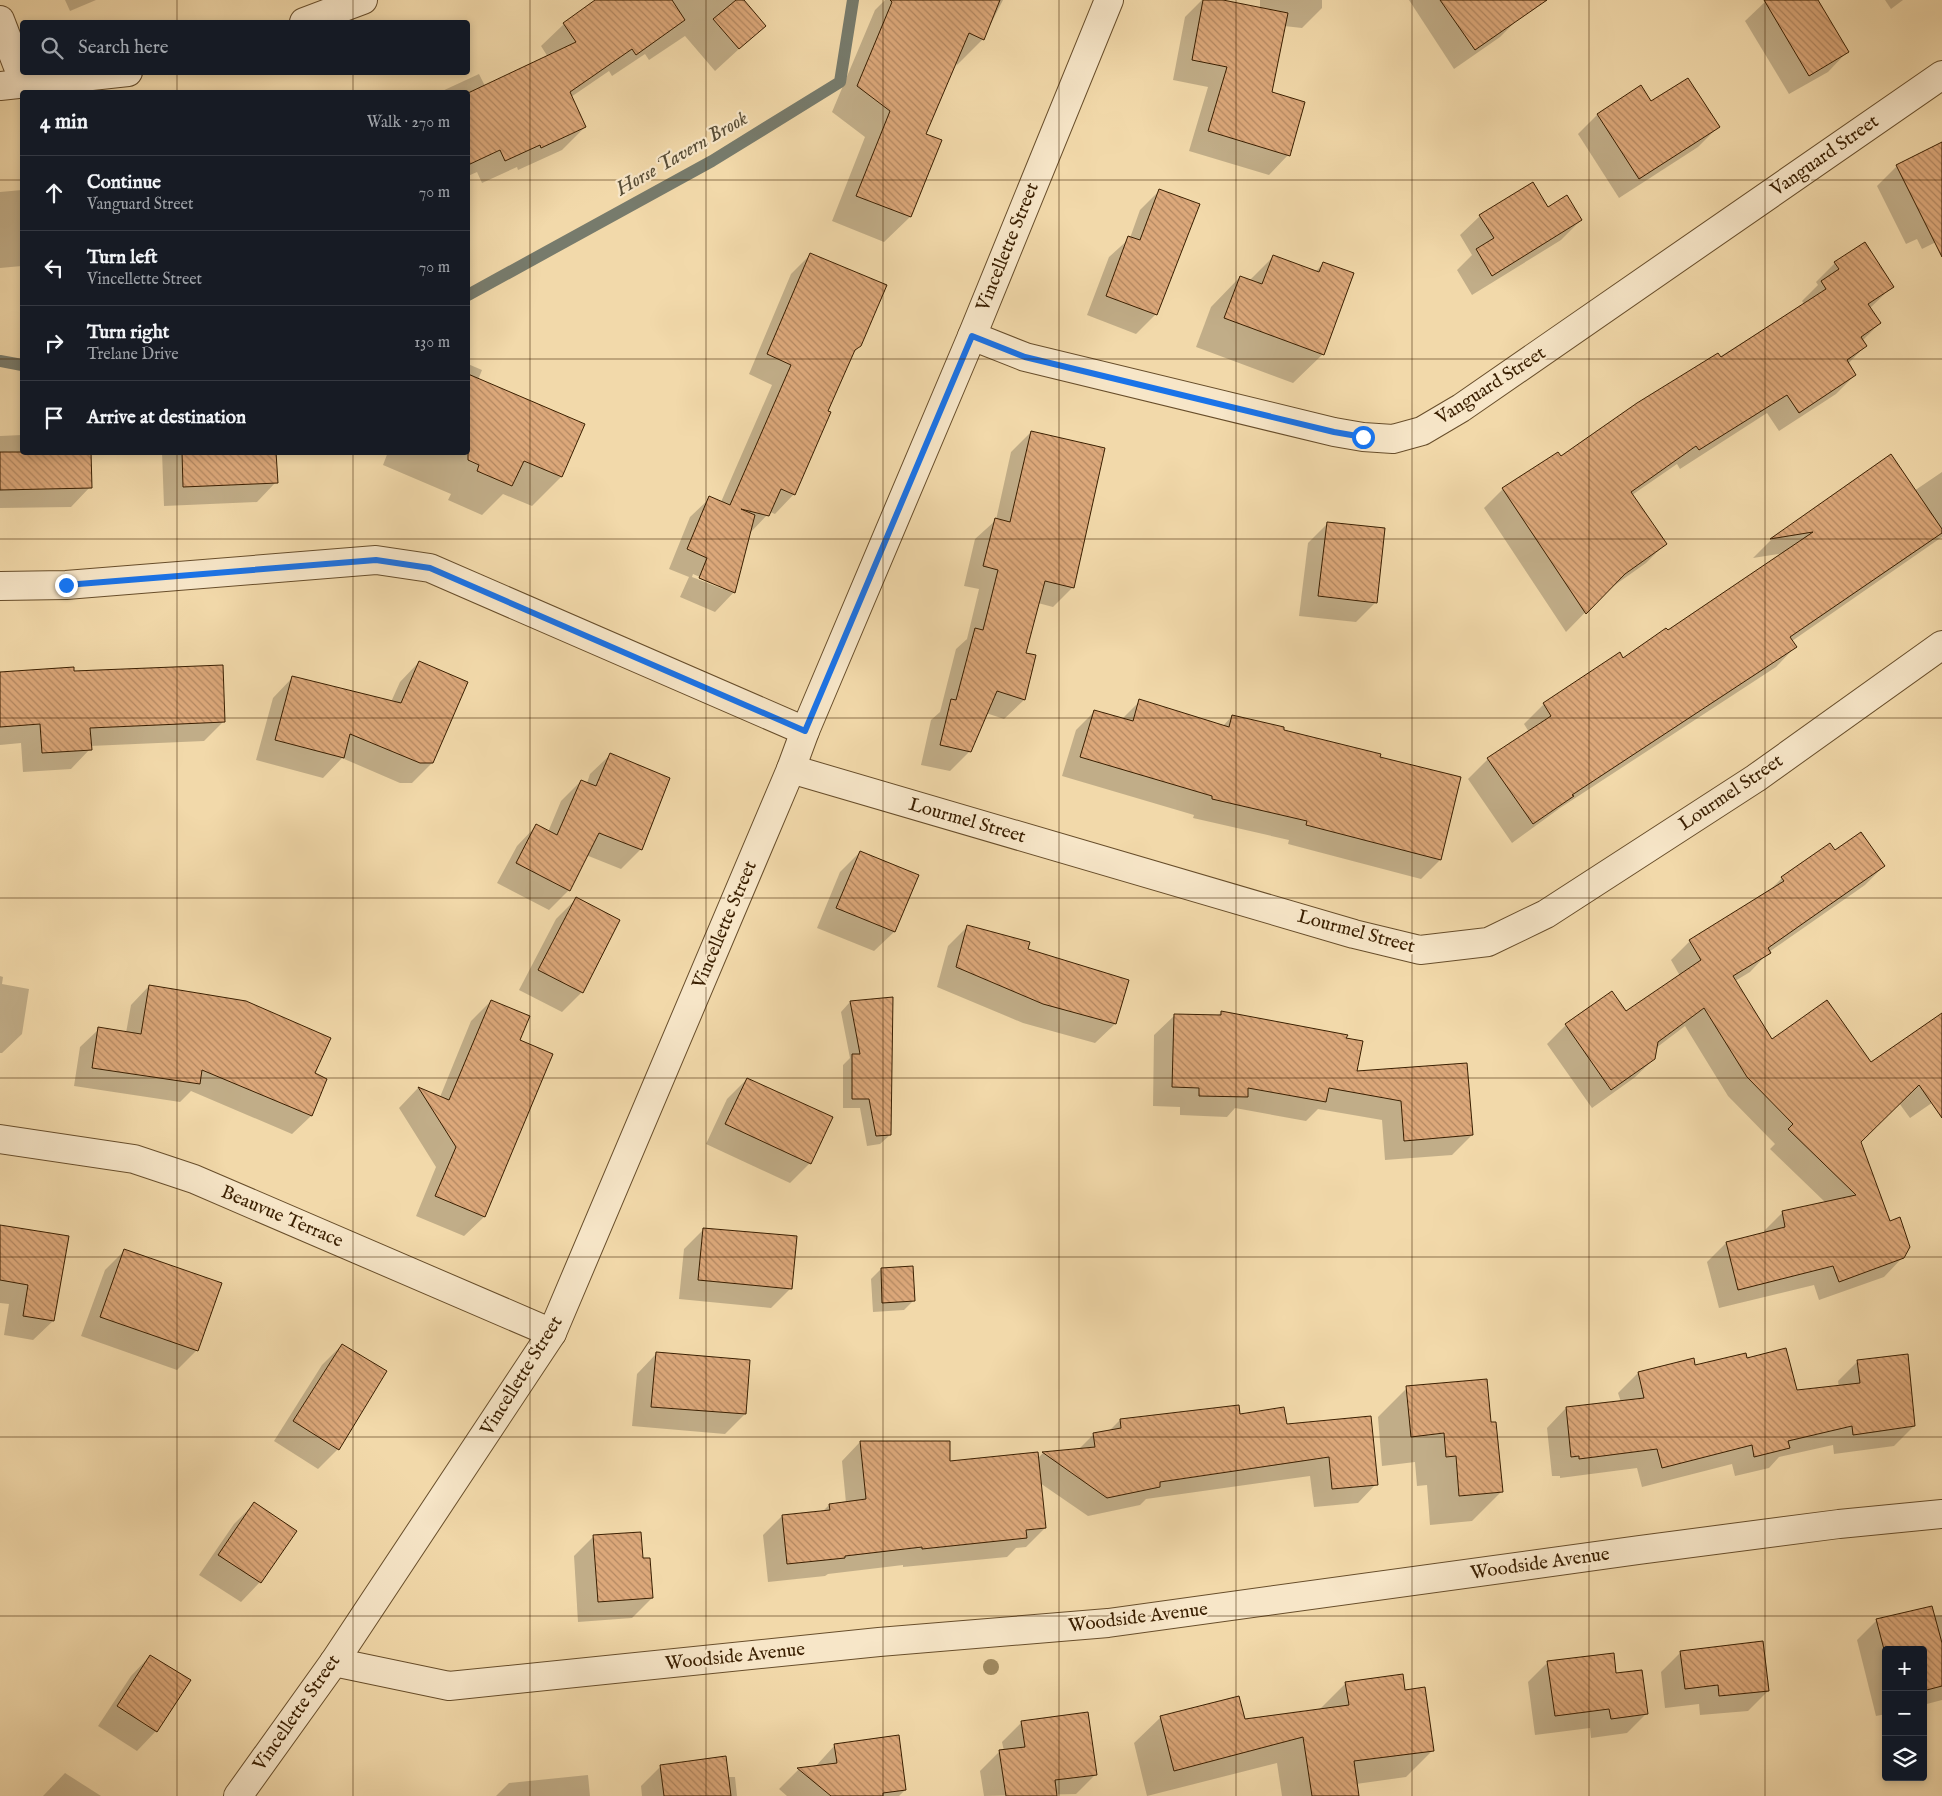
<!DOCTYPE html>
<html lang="en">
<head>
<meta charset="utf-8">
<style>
	body { margin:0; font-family:"IM FELL English",serif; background:#242831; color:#f1f3f6 }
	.controls { position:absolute; right:15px; bottom:15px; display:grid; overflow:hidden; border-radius:5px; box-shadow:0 2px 8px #0003 }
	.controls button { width:45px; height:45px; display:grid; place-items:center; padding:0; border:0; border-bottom:1px solid #363941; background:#171b24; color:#f1f3f6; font:25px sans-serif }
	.stop { position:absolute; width:15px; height:15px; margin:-11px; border:4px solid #1a73e8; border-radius:50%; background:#fff }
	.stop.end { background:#1a73e8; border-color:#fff; box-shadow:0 1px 5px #0008 }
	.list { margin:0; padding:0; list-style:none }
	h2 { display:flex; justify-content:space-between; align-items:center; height:65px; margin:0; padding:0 20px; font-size:21px }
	h2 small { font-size:16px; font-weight:400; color:#9ea1a6 }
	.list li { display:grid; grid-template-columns:32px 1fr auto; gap:15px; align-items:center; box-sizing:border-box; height:75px; padding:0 20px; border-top:1px solid #363941 }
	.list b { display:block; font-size:19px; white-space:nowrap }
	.list p { margin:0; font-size:16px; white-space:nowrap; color:#9ea1a6 }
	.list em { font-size:16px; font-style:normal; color:#9ea1a6 }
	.icon { flex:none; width:28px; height:28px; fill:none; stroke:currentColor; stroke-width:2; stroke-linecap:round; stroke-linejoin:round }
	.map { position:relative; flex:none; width:1942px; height:1796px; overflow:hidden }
	.search { position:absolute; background:#171b24; box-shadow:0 2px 8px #0003; left:20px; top:20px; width:450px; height:55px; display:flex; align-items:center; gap:12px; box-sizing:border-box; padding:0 18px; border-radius:5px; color:#9ea1a6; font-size:19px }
	.panel { position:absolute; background:#171b24; box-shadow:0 2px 8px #0003; left:20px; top:90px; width:450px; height:365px; border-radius:5px }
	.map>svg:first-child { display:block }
	.shadow { fill:#0003; fill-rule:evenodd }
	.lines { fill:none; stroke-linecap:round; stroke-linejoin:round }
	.stream { stroke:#777b6c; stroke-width:12 }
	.building { fill:url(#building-back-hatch); stroke:#3a1f01 }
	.minor-casing { stroke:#684e2b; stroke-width:30 }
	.tertiary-casing { stroke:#684e2b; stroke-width:30 }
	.minor { stroke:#f7e6c8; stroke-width:28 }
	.tertiary { stroke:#f7e6c8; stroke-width:28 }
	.tree { fill:#9f895f }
	.route { stroke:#1a73e8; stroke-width:6 }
	.grid { fill:none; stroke:#3a1f01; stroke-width:1; stroke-opacity:0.55 }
	.labels { text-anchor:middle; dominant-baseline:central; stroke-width:4.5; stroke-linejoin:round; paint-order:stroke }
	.street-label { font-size:19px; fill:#3a1f01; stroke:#f7e6c8 }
	.water-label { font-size:20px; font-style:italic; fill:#584d36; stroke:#f7e6c8 }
</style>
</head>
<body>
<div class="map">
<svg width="1942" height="1796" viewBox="0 0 1942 1796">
	<defs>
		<pattern id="building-back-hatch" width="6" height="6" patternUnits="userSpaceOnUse" patternTransform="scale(1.25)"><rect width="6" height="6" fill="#dca87a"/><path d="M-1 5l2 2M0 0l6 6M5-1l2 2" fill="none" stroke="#b38862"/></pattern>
	</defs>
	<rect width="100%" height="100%" fill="#f2d9aa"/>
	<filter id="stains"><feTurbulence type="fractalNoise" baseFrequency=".004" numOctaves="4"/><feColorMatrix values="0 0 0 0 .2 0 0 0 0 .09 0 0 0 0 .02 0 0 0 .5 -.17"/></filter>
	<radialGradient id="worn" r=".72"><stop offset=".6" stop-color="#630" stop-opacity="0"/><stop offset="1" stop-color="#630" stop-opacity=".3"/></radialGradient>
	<g class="shadow">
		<polygon points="65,0 96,0 70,11"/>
		<polygon points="598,0 742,0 764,26 715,71 685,36 649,60 645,54 612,76 609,71 571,97 585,127 562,150 518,170 517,167 482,183 477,172 468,176 468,92 440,92 479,74 485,86 548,57 541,46 564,24"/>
		<polygon points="885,0 1003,0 983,39 957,65 955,63 925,135 940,141 910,217 884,242 832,221 865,137 832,112 875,10"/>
		<polygon points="1202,0 1217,0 1260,9 1260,0 1322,0 1322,8 1302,28 1284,26 1270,93 1288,155 1269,175 1189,151 1208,87 1173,80 1185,17"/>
		<polygon points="1409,0 1508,0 1520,17 1500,37 1454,69"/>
		<polygon points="1767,0 1816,0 1847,52 1828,72 1789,94 1745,21"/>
		<polygon points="1885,0 1903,0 1891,9"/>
		<polygon points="1651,103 1718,127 1698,147 1619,198 1578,134 1597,115"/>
		<polygon points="1942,146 1942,239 1922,249 1917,239 1906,244 1877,186 1897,166"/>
		<polygon points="22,190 22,266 0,268 0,192"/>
		<polygon points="1160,190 1156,314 1136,334 1087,315 1109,257 1130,238 1140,210"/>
		<polygon points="1548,208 1581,220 1561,240 1472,295 1457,270 1472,255 1460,235 1480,216"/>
		<polygon points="1864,244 1892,287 1870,308 1880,323 1862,341 1865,346 1848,364 1855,375 1836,394 1779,431 1767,413 1680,469 1677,464 1632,495 1665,544 1646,563 1605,592 1566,632 1484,508 1503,489 1560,457 1804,304 1802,301 1818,285 1816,282 1835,263"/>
		<path d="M811,254L860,346L852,354L794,494L775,514L770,512L748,535L734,592L715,612L680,597L689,577L669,569L690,517L710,498L721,502L772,385L749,374L791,274ZM693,574L723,587V589L692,577Z"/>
		<polygon points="1273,257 1315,272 1323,264 1323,354 1293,383 1196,347 1211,307 1240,277 1249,281"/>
		<polygon points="468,364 482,370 478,380 584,424 561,477 532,506 503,494 482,515 448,500 451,494 383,465 388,452 468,452"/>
		<polygon points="1031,432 1073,587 1053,607 1038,603 1025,653 1024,700 1004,719 986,713 970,751 950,771 921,765 931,720 940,712 956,649 967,639 979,589 964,586 975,539 996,520 1011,452"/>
		<polygon points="22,435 22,452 90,487 71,507 0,508 0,436"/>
		<polygon points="162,452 275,452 276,482 257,502 164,506"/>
		<polygon points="1891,456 1914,491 1942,472 1942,537 1792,641 1795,647 1776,667 1560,808 1512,843 1468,779 1488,759 1529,732 1524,724 1544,704 1667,632 1785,553 1753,558 1771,540"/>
		<polygon points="1327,524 1376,602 1356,622 1299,616 1308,543"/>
		<polygon points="419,662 432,763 412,783 400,783 342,758 323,778 256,760 273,698 292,678 391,702 400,682"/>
		<polygon points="0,673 73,673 224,721 204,741 90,746 90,749 71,769 23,772 21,743 0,745"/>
		<polygon points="1140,701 1223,726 1232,716 1379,755 1378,758 1440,860 1421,879 1288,844 1289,840 1193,818 1194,815 1062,776 1076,730 1095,711 1122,719"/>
		<polygon points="610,755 645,767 641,849 621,869 586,855 569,890 549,910 497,883 517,846 536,826 548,832 561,801 581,781 587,783 590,774"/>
		<polygon points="860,852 917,876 894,932 874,951 817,928 840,872"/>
		<polygon points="1835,852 1884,866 1865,885 1769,952 1750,972 1735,981 1772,1040 1871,1063 1942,1014 1942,1096 1910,1118 1899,1103 1860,1142 1903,1257 1884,1277 1819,1300 1814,1285 1719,1308 1707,1262 1726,1243 1764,1234 1764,1231 1783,1212 1826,1203 1770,1149 1775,1144 1728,1096 1685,1026 1656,1048 1654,1059 1634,1078 1592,1108 1547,1044 1566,1025 1626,1013 1680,976 1671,960 1690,941 1768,892 1782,878"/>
		<polygon points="576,899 582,992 562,1012 519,990 556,919"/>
		<polygon points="968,926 1026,950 1127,981 1115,1024 1095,1043 1023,1023 937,987 948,946"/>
		<polygon points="0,976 3,977 2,984 29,989 22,1034 2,1053 0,1053"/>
		<polygon points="149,986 314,1074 311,1116 292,1134 191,1091 180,1102 74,1086 80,1047 99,1029 126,1033 131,1005"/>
		<polygon points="491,1001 518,1041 505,1167 484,1217 464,1236 416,1216 436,1167 399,1108 418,1088 440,1097 471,1021"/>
		<polygon points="850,1002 890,1135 880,1144 867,1146 860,1108 843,1108 843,1065 850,1058 841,1012"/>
		<polygon points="1221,1012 1345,1038 1356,1073 1472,1135 1452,1155 1385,1160 1382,1120 1318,1109 1306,1121 1235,1108 1227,1117 1180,1115 1180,1107 1153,1106 1154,1035 1174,1016 1218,1016"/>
		<polygon points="747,1079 810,1163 790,1183 706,1144 727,1099"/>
		<polygon points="0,1227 53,1321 33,1340 4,1335 9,1304 0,1303"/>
		<polygon points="704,1229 791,1288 771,1308 679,1299 684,1249"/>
		<polygon points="125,1250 197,1350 177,1370 81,1336 105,1270"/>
		<polygon points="881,1269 914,1300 904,1310 873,1312 871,1279"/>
		<polygon points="342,1345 338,1449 318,1469 274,1441 322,1365"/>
		<polygon points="656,1354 745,1414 725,1434 632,1426 637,1374"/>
		<polygon points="1693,1359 1694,1367 1746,1359 1796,1391 1839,1387 1838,1381 1858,1361 1914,1426 1894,1446 1834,1454 1833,1445 1779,1457 1769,1468 1735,1476 1732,1464 1642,1487 1637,1468 1560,1478 1560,1476 1552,1476 1547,1428 1566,1408 1621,1402 1618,1393 1638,1373"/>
		<polygon points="1407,1388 1490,1424 1502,1491 1472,1521 1430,1525 1427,1485 1417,1486 1415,1462 1382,1466 1378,1417"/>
		<polygon points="1239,1415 1286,1426 1376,1484 1358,1503 1314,1507 1310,1476 1146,1499 1140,1505 1088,1516 1040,1483 1045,1528 1026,1547 1016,1548 1007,1557 903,1567 903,1565 828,1574 825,1576 768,1582 763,1535 782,1516 822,1512 829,1505 846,1503 842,1461 860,1442 948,1462 1038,1458 1043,1453 1078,1450 1094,1434 1109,1431 1120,1420"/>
		<polygon points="254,1504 260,1582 241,1602 199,1575 234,1524"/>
		<polygon points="594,1536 652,1598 632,1618 578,1622 574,1556"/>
		<polygon points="1942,1615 1942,1700 1923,1705 1923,1650 1886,1650 1886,1714 1876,1716 1857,1640 1877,1620"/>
		<polygon points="1681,1652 1768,1691 1748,1711 1700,1715 1699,1704 1665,1708 1661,1672"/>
		<polygon points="150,1656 156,1731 137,1751 98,1726 131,1676"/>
		<polygon points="1548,1662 1615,1674 1647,1713 1627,1733 1591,1738 1590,1728 1535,1735 1528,1682"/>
		<polygon points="1346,1683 1404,1691 1432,1751 1406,1777 1356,1784 1357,1796 1282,1796 1277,1763 1147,1796 1134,1743 1161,1717 1244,1720 1320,1709"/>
		<polygon points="1022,1722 1096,1774 1076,1794 984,1796 980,1771 1000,1751 1004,1751 1002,1742"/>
		<polygon points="835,1745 905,1790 899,1796 787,1796 779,1789 798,1770 815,1767"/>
		<polygon points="661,1766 727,1777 735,1777 737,1796 642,1796 641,1786"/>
		<polygon points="65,1773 101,1796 43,1796"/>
		<polygon points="588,1775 590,1796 496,1796 509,1783"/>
	</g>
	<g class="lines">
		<g class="stream">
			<polyline points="468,295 712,161 840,82 853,0"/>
			<polyline points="0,361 22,365"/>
		</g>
	</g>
	<g class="building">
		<polygon points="595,0 672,0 685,20 636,55 632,49 570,92 586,127 541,148 540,145 505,161 500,150 468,165 468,93 576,42 563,23"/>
		<polygon points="736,0 744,0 766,26 739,49 713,19"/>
		<polygon points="890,0 1000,0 984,40 969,33 926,134 942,140 911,217 856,196 890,111 857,86 892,2"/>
		<polygon points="1203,0 1223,0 1288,13 1272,92 1305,102 1290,156 1208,131 1227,67 1192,60"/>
		<polygon points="1440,0 1547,0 1475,50"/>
		<polygon points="1764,0 1818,0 1849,52 1809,76"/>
		<polygon points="1688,78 1720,127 1639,179 1597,114 1641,85 1651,101"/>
		<polygon points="1942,142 1942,257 1896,165"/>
		<polygon points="1533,182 1548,207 1567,195 1582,220 1492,276 1476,249 1494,238 1479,215"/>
		<polygon points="1159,189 1200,204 1157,315 1106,296 1128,236 1140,240"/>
		<polygon points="1865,242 1894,287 1868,304 1881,323 1861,337 1867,346 1847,360 1856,375 1799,413 1787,395 1699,450 1696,446 1631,492 1667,544 1625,574 1586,614 1502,488 1558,452 1561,456 1637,403 1718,353 1721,357 1826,289 1821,281 1839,269 1834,262"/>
		<polygon points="810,253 887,285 861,346 855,350 828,411 831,412 795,495 781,489 769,516 741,509 755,515 735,593 699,578 707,558 687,549 709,496 730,505 791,365 767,354"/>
		<polygon points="1273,255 1319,272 1323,262 1354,273 1324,355 1224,318 1240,276 1262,284"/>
		<polygon points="468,374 585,424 562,477 524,461 512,486 477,471 479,465 468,460"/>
		<polygon points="1031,431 1105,448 1074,588 1045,581 1026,653 1036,655 1025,700 997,691 971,752 940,745 951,699 956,700 975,628 983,630 998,570 983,566 995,518 1010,522"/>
		<polygon points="0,452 91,452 92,488 0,490"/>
		<polygon points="182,452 276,452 278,483 183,487"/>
		<polygon points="1891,454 1942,529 1942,533 1790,637 1797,647 1572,795 1574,796 1533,824 1487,758 1551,716 1543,703 1620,652 1623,658 1666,628 1668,630 1813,532 1770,539"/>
		<polygon points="1327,522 1385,528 1377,603 1318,596"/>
		<polygon points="419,661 468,682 433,763 420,763 350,734 344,758 275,740 292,676 401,703"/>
		<polygon points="223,665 225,722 90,728 92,750 42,753 40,724 0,727 0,672 74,667 74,671"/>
		<polygon points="1139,699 1229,727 1232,715 1284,727 1284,730 1381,754 1380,757 1461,777 1441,860 1306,825 1307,821 1212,799 1212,796 1080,757 1094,710 1133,721"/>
		<polygon points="610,753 670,778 642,850 599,833 570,891 516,863 536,824 557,835 581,780 596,786"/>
		<polygon points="1861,832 1885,866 1768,948 1771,953 1733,976 1772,1039 1827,1000 1871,1062 1942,1013 1942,1118 1919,1085 1861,1142 1890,1221 1900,1217 1910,1247 1904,1258 1839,1282 1833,1266 1738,1290 1726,1242 1785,1227 1782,1211 1856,1195 1788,1129 1793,1124 1747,1077 1704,1008 1658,1042 1655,1059 1611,1090 1565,1024 1612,991 1626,1011 1701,960 1689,940 1784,881 1781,877 1830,843 1835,850"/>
		<polygon points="860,851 919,875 895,932 836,908"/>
		<polygon points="576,897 620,920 583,993 538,970"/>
		<polygon points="967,925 1030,942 1028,949 1129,980 1116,1024 1043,1004 956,967"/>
		<polygon points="149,985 246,1001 331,1038 315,1073 327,1079 312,1116 202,1070 200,1084 92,1068 98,1027 141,1034"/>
		<polygon points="893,997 891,1135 876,1136 869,1099 852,1099 852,1054 860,1054 850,1001"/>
		<polygon points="491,1000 530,1016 520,1040 553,1054 485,1217 435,1196 456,1147 418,1087 449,1100"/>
		<polygon points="1221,1011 1348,1035 1346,1038 1363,1041 1357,1071 1467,1063 1473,1135 1404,1141 1401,1101 1329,1088 1326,1102 1248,1088 1248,1097 1199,1096 1199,1088 1172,1087 1174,1014 1221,1015"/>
		<polygon points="747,1078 833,1117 811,1164 725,1124"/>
		<polygon points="0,1225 69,1236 54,1321 23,1316 28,1285 0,1280"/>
		<polygon points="703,1228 797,1236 792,1289 698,1280"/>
		<polygon points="124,1249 222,1283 198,1351 100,1317"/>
		<polygon points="913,1266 915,1301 882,1303 881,1268"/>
		<polygon points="342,1344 387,1371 339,1450 293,1421"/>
		<polygon points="1786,1348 1797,1390 1860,1383 1857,1360 1908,1354 1915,1426 1853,1435 1852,1426 1788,1441 1790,1448 1754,1457 1752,1445 1662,1468 1657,1449 1579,1459 1579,1456 1571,1457 1566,1407 1644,1398 1638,1372 1694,1358 1695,1365 1746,1353 1747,1358"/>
		<polygon points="656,1352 750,1360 746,1414 651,1407"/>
		<polygon points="1487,1379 1491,1422 1496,1422 1503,1492 1459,1496 1456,1456 1446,1457 1444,1433 1411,1437 1406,1386"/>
		<polygon points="1239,1405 1240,1414 1284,1407 1287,1424 1371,1416 1378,1485 1332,1489 1329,1457 1160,1482 1160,1487 1107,1498 1042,1452 1095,1447 1093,1433 1121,1428 1120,1419"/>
		<polygon points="860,1441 950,1441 950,1461 1038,1452 1046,1528 1026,1530 1027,1538 922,1549 922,1547 845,1556 845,1558 787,1564 782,1515 830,1510 829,1504 866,1499"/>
		<polygon points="254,1502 297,1531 261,1583 218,1555"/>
		<polygon points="641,1532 643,1558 650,1558 653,1598 598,1602 593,1535"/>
		<polygon points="1932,1606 1942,1643 1942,1686 1923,1691 1923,1650 1886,1650 1886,1657 1876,1619"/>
		<polygon points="1763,1641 1769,1691 1719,1696 1718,1685 1685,1689 1680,1651"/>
		<polygon points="1614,1653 1616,1673 1642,1670 1648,1714 1611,1719 1609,1709 1555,1716 1547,1661"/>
		<polygon points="150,1655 191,1680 157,1732 117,1706"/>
		<polygon points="1403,1674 1405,1690 1425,1687 1434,1751 1354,1761 1359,1796 1312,1796 1303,1737 1174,1771 1160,1716 1239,1696 1245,1719 1349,1705 1345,1682"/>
		<polygon points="1088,1712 1097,1775 1055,1780 1057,1796 1006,1796 999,1750 1025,1747 1021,1721"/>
		<polygon points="899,1735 906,1790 883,1793 883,1796 831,1796 797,1768 837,1763 834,1744"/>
		<polygon points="726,1756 731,1796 664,1796 660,1765"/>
	</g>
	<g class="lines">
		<defs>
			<g id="minor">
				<polyline points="0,20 25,85"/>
				<polyline points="972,336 1025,357 1334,432 1363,437 1393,439 1422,431 1461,408 1942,75"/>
				<polyline points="0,586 66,585 376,560 430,568 805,731"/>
				<polyline points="791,769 1354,934 1420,950 1488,942 1546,914 1756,778 1942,645"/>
				<polyline points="0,1139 134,1159 194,1179 552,1333"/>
				<polyline points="334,1662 449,1686 879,1642 1108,1623 1639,1550 1839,1524 1942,1514"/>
			</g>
			<g id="tertiary">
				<polyline points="304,22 363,0"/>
				<polyline points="0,86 128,72"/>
				<polyline points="238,1796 334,1662 552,1333 791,769 805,731 972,336 1109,0"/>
			</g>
		</defs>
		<use href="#minor" class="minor-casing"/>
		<use href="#tertiary" class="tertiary-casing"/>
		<use href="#minor" class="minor"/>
		<use href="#tertiary" class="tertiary"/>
	</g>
	<circle class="tree" cx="991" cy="1667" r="8"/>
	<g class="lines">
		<polyline class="route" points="66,585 376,560 430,568 805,731 972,336 1025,357 1334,432 1363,437"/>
	</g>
	<path class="grid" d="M177,0V22M353,0V22M530,0V1796M706,0V1796M883,0V1796M1059,0V1796M1236,0V1796M1412,0V1796M1589,0V1796M1765,0V1796M177,72V92M353,72V92M0,180H22M468,180H1942M0,359H22M468,359H1942M177,452V1796M353,452V1796M0,539H1942M0,718H1942M0,898H1942M0,1078H1942M0,1257H1942M0,1437H1942M0,1616H1942"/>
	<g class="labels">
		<g class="street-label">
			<text transform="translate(1825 156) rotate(-35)">Vanguard Street</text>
			<text transform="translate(1008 247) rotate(-68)">Vincellette Street</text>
			<text transform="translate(1491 386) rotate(-33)">Vanguard Street</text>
			<text transform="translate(1731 793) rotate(-34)">Lourmel Street</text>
			<text transform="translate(967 821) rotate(16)">Lourmel Street</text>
			<text transform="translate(725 925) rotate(-67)">Vincellette Street</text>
			<text transform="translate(1356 932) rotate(15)">Lourmel Street</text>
			<text transform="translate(282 1217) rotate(23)">Beauvue Terrace</text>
			<text transform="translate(522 1376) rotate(-58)">Vincellette Street</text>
			<text transform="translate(1540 1564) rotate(-8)">Woodside Avenue</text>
			<text transform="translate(1138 1618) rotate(-7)">Woodside Avenue</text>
			<text transform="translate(735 1657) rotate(-6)">Woodside Avenue</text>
			<text transform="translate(297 1713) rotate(-55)">Vincellette Street</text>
		</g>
		<g class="water-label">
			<text transform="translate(682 154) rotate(-30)">Horse Tavern Brook</text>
		</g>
	</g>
	<rect width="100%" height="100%" filter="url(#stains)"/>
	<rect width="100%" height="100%" fill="url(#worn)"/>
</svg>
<div class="controls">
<button>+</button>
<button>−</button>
<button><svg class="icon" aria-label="layers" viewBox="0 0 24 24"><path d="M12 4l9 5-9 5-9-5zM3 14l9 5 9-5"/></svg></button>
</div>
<div class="stop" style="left:1363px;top:437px"></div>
<div class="stop end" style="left:66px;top:585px"></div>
<div class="search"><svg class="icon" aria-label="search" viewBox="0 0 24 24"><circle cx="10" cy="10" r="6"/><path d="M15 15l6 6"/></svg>Search here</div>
<section class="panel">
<h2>4 min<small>Walk · 270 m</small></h2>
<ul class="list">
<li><svg class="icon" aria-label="ahead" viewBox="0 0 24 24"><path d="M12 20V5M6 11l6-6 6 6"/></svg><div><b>Continue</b><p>Vanguard Street</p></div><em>70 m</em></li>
<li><svg class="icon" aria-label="left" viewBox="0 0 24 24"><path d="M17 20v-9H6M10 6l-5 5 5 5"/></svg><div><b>Turn left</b><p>Vincellette Street</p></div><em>70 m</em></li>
<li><svg class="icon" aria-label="right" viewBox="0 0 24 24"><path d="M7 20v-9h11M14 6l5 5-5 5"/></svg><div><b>Turn right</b><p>Trelane Drive</p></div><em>130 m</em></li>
<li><svg class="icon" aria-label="arrive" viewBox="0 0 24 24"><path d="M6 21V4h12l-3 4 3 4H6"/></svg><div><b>Arrive at destination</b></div></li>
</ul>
</section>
</div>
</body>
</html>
